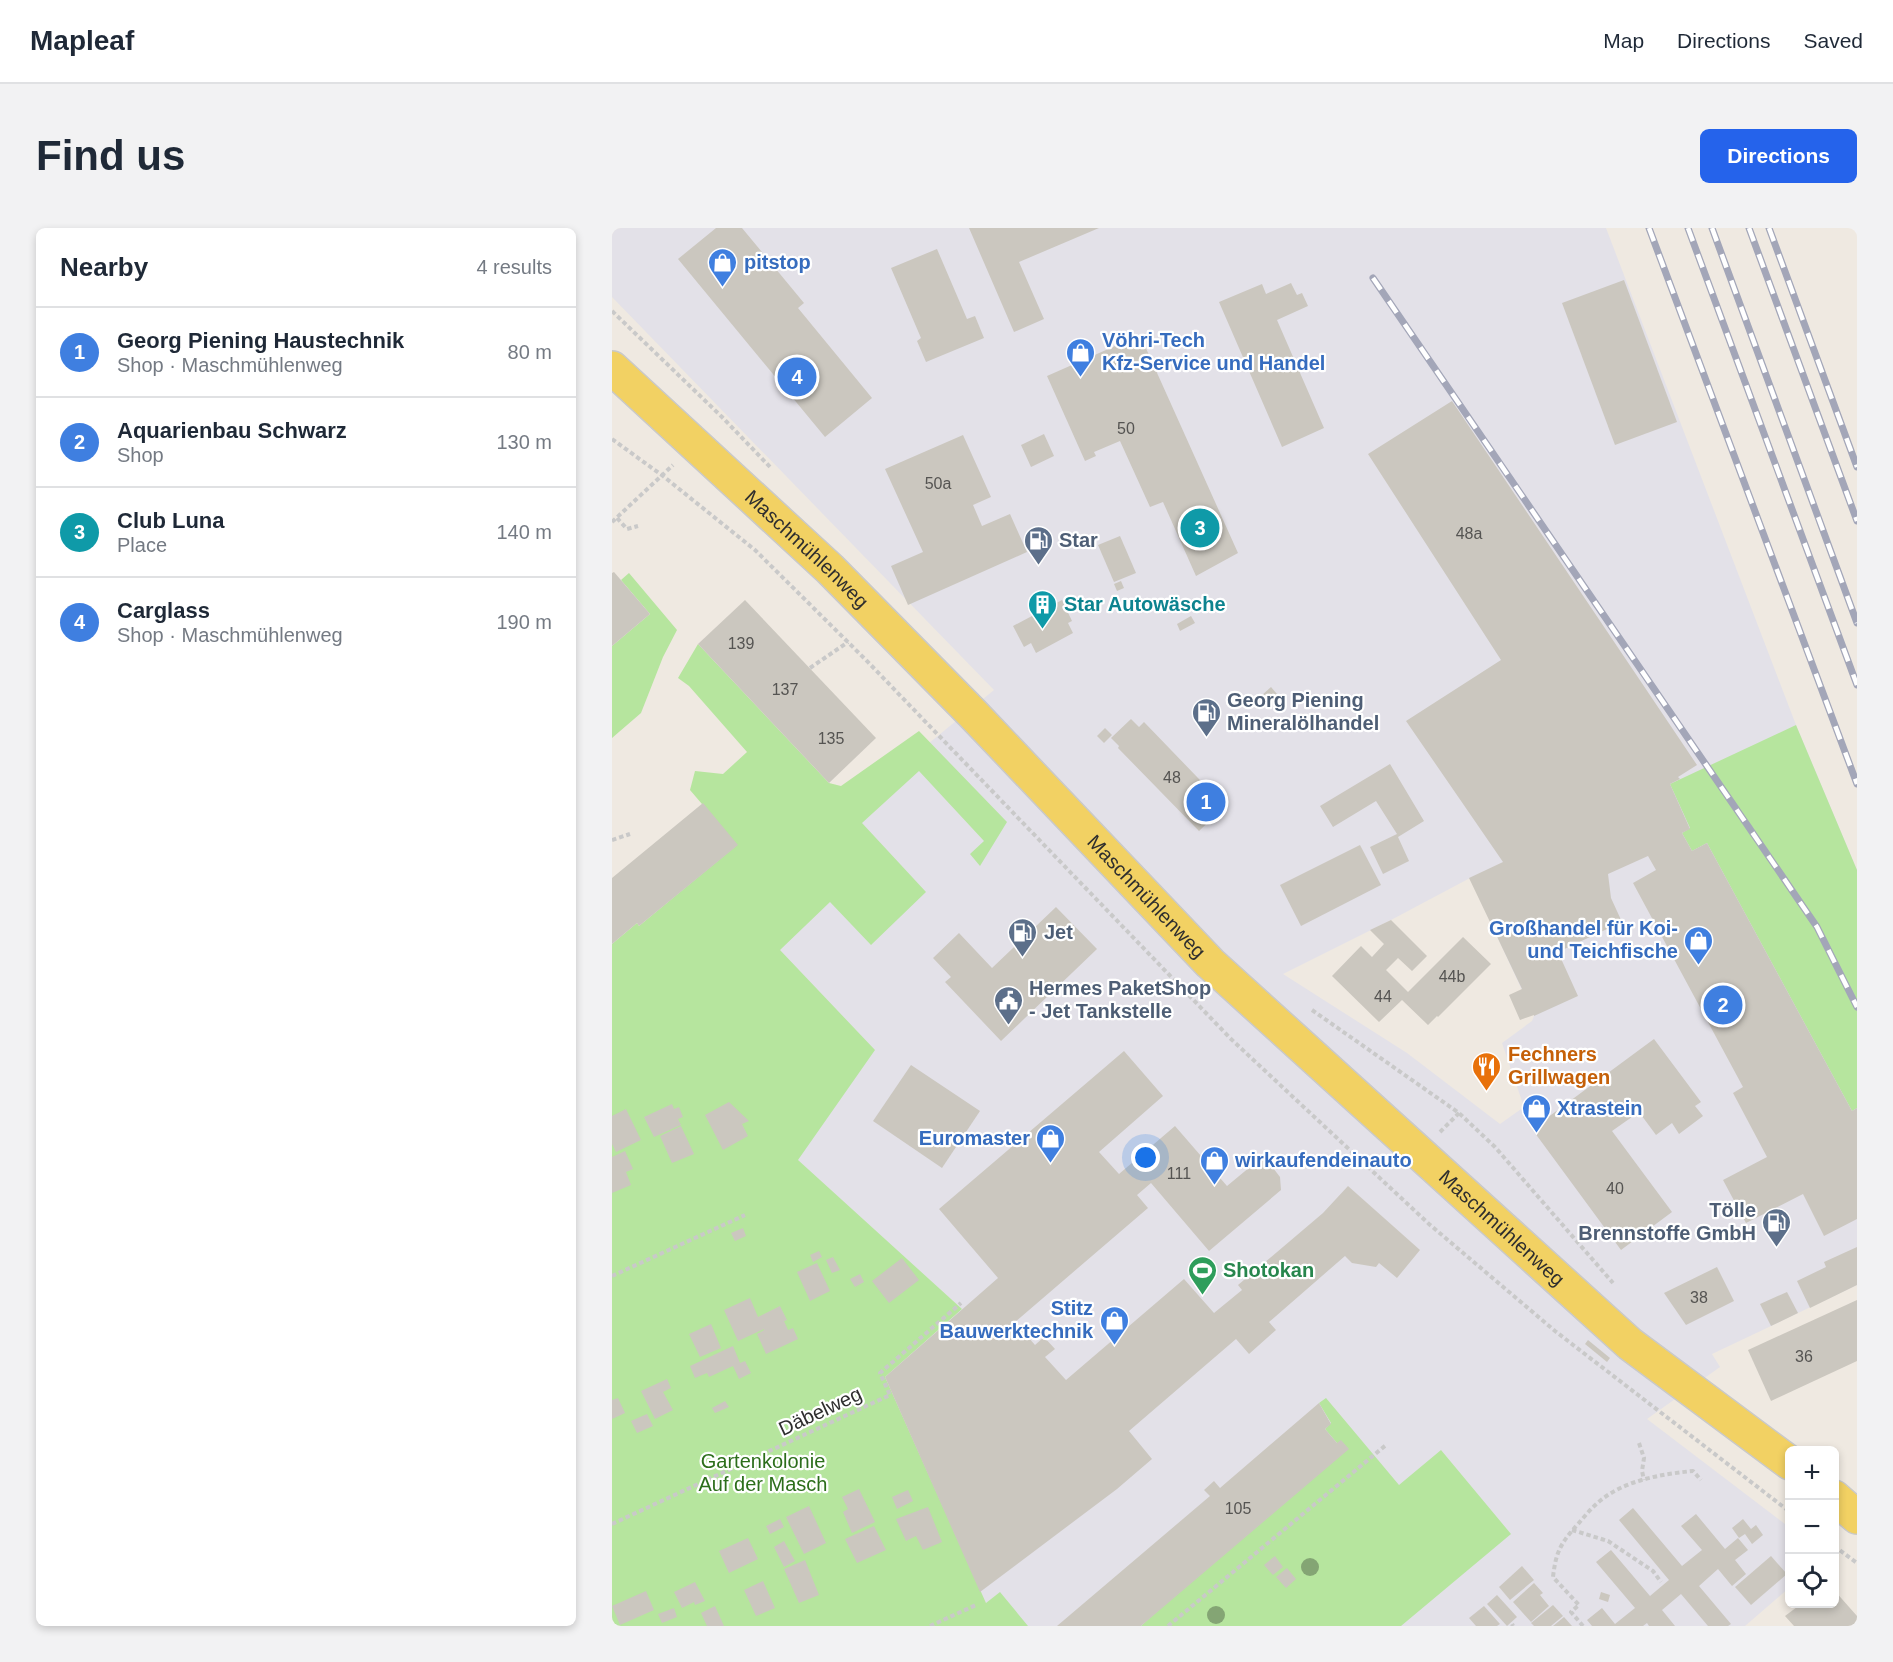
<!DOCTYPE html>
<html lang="en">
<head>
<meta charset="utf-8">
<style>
	body { margin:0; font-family:Arial,sans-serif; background:#f2f2f3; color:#1f2937 }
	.controls { position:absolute; right:18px; bottom:18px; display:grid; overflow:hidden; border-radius:9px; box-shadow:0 3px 9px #0003 }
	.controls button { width:54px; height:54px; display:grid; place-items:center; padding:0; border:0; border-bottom:2px solid #e0e1e3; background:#fff; color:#1f2937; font:30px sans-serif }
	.you { position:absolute; left:534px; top:930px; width:21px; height:21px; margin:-15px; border:4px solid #fff; border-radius:50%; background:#1a73e8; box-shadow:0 0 0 9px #1a73e833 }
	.badge { display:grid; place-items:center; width:39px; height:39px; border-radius:50%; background:#2563eb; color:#fff; font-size:20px; font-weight:700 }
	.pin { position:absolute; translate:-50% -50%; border:3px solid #fff; box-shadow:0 2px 6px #0006 }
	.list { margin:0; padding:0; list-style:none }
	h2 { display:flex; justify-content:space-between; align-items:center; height:78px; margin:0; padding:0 24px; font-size:26px }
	h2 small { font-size:20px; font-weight:400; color:#747a83 }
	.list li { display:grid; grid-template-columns:39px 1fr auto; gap:18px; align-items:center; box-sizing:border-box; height:90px; padding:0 24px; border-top:2px solid #e0e1e3 }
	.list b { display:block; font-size:22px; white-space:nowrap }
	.list p { margin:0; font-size:20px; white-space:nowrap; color:#747a83 }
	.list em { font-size:20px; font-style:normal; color:#747a83 }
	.icon { flex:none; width:33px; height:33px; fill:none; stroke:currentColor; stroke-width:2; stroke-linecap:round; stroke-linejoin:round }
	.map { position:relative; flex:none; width:1245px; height:1398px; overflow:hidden; border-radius:9px }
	header { display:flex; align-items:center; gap:36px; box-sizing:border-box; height:84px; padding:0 30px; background:#fff; border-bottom:2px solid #e0e1e3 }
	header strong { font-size:28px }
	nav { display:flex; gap:33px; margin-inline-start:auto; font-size:21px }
	.intro { display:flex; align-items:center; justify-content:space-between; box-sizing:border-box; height:144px; padding:0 36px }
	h1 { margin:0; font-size:42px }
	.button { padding:15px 27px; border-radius:9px; background:#2563eb; color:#fff; font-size:21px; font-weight:700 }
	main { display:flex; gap:36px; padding:0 36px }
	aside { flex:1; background:#fff; border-radius:9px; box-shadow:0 3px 9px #0003 }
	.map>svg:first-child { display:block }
	.industrial { fill:#e3e1e8; fill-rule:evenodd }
	.green { fill:#b6e59e }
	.building { fill:#cbc7bf }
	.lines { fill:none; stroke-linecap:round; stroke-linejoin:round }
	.major-casing { stroke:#c9c9c9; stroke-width:36 }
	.path { stroke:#c9c9c9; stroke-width:4; stroke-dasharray:4.5 3; stroke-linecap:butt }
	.major { stroke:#f2d163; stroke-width:33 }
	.rail-casing { stroke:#a3a6b8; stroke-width:7 }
	.rail { stroke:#fff; stroke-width:4.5; stroke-dasharray:14; stroke-linecap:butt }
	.tree { fill:#84a574 }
	.labels { text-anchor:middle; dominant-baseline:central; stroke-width:4.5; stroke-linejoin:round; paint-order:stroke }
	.number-label { font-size:16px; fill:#555452 }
	.shop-label { font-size:20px; font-weight:bold; fill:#366cbe; stroke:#fff; text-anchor:start }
	.service-label { font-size:20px; font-weight:bold; fill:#4e5e75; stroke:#fff; text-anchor:start }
	.street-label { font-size:20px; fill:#2e2e2e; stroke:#fff }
	.culture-label { font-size:20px; font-weight:bold; fill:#0d838f; stroke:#fff; text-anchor:start }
	.food-label { font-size:20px; font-weight:bold; fill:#c56008; stroke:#fff; text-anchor:start }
	.leisure-label { font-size:20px; font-weight:bold; fill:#27864d; stroke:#fff; text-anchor:start }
	.park-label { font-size:20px; fill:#2c6e1b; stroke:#fff }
</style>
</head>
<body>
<header>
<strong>Mapleaf</strong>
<nav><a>Map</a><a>Directions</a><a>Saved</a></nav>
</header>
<div class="intro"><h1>Find us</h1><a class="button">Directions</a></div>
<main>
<aside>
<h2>Nearby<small>4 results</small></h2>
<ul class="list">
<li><span class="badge" style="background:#3f7fe0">1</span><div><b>Georg Piening Haustechnik</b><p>Shop · Maschmühlenweg</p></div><em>80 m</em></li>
<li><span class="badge" style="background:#3f7fe0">2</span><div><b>Aquarienbau Schwarz</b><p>Shop</p></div><em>130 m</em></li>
<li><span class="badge" style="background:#0f9aa8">3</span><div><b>Club Luna</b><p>Place</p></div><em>140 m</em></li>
<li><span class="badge" style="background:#3f7fe0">4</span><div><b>Carglass</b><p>Shop · Maschmühlenweg</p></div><em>190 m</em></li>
</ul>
</aside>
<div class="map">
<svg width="1245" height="1398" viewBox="0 0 1245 1398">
	<rect width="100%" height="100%" fill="#efe9e1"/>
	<path class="industrial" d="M0,0H994L1184,497L1245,642V1057L1100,1126L1108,1139L1035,1191L1177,1299V1360L1133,1398H384L273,1149L350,1081L0,774L382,462L0,69ZM858,650L922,788L920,793L890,815L912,879L888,896L795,825L671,746L779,692Z"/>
	<g class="green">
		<polygon points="17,345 65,402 51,429 29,485 0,510 0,418 38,386 9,352"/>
		<polygon points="86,416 217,555 229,558 307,503 395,594 368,638 358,626 372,613 307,543 250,595 314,664 259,717 218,674 168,722 263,822 186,932 350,1081 273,1149 374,1375 388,1364 416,1398 0,1398 0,716 25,695 27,698 125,617 78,562 83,543 111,546 135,524 77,458 66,450"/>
		<polygon points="1184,497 1245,642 1245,880 1240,883 1095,615 1080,623 1070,605 1078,600 1058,556"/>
		<polygon points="714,1170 787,1257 829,1222 899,1306 789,1398 529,1398 725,1215 713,1201 719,1195 707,1175"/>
	</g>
	<g class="building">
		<polygon points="104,0 130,0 192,75 186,80 260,170 213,209 66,31"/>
		<polygon points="357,0 487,0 407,34 432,91 402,104"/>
		<polygon points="325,21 355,91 363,88 372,110 314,134 305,113 309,110 279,40"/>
		<polygon points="1012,52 1065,194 1003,217 950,75"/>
		<polygon points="679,55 685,67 690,65 696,78 665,92 712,200 670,219 607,74 650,56 654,66"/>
		<polygon points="528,107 626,325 584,348 551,274 538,279 508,213 482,224 484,228 473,233 435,148"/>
		<polygon points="840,173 1085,537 1066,549 1068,551 1058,556 1078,601 1070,605 1080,623 1095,615 1240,883 1245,880 1245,991 1212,1008 1191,966 1134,995 1111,952 1155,929 1121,865 1131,859 1021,655 1044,642 1036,628 996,646 999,670 1010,694 946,724 966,768 922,788 922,787 908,792 897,767 910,761 857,650 891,634 794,493 889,432 756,226"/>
		<polygon points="432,206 442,228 419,239 409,217"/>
		<polygon points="351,207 379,269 361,277 370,298 398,286 415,324 296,377 279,338 311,324 273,241"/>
		<polygon points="508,308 524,345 502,354 486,317"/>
		<polygon points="2,344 38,386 0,418 0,345"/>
		<polygon points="509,353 512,360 505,363 502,356"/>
		<polygon points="133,372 264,510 217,555 86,416"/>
		<polygon points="450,372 460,393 456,395 461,405 424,425 419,415 412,419 401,398"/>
		<polygon points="579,388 583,395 568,403 565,396"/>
		<polygon points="659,459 665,466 656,475 649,468"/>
		<polygon points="519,491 527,499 532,494 613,578 587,603 506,520 507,518 499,510"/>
		<polygon points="493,500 500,507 492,515 485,508"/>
		<polygon points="778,536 812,593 786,609 797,633 771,646 758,619 785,606 764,573 721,599 708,578"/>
		<polygon points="91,575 126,617 27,698 25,695 0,716 0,650"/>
		<polygon points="748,617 769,657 689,698 668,657"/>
		<polygon points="444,679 485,721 389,813 333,754 339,749 321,730 347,705 380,740"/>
		<polygon points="779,692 815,728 800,743 786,730 774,742 796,764 851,709 879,736 826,789 825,788 816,797 790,772 767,794 720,748 749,718 760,729 772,716 758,702"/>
		<polygon points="1042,811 1089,874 1083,878 1091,888 1067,906 1060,895 1044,907 1027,884 1000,903 1060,984 1009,1022 920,901"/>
		<polygon points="512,823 551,868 487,924 507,946 563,898 615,958 644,934 655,932 668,949 669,962 597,1023 539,955 525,967 536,980 403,1094 423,1117 432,1109 443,1121 433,1129 454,1152 572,1051 602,1085 630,1062 626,1057 711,985 736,958 808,1022 785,1050 767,1035 764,1039 740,1035 733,1028 657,1094 664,1102 637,1126 624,1111 517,1203 540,1231 505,1261 368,1364 273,1149 386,1050 327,981"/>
		<polygon points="299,837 368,883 330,940 261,893"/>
		<polygon points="117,874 137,893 130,896 136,908 111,922 93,887"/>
		<polygon points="60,876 62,881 67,879 71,889 66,891 69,897 42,909 32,889"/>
		<polygon points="14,881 29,912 4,924 0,916 0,888"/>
		<polygon points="69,898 82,926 60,935 48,908"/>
		<polygon points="13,923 21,941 14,944 19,957 0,965 0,929"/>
		<polygon points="131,1000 134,1008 123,1013 119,1005"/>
		<polygon points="1245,1019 1245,1057 1198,1080 1185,1053 1214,1039 1212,1034"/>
		<polygon points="207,1023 210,1029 201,1034 198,1027"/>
		<polygon points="221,1029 228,1042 220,1045 214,1032"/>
		<polygon points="290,1030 307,1052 277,1075 260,1053"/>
		<polygon points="205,1035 218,1063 198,1073 185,1044"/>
		<polygon points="1105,1039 1122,1073 1074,1097 1052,1065"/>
		<polygon points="248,1046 252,1054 243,1059 238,1051"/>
		<polygon points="1175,1064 1186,1085 1159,1098 1148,1076"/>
		<polygon points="138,1070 146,1089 168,1078 175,1092 172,1093 176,1102 181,1100 186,1111 154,1126 145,1106 152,1102 152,1101 126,1113 112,1082"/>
		<polygon points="1245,1072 1245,1133 1159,1173 1136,1122"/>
		<polygon points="99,1096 109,1120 88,1129 77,1106"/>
		<polygon points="976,1112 998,1130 995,1134 973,1116"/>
		<polygon points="121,1118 128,1135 133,1133 139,1145 127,1151 121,1138 97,1149 95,1145 83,1150 78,1138"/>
		<polygon points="55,1151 59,1160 51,1164 61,1182 43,1191 29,1163"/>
		<polygon points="6,1170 13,1185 0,1191 0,1172"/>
		<polygon points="113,1173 117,1179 103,1185 100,1180"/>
		<polygon points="707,1175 719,1196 713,1201 725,1215 729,1212 737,1221 529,1398 445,1398 598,1268 592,1262 602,1253 608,1260"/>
		<polygon points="35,1186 41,1198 25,1205 19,1193"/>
		<polygon points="247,1261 263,1294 240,1305 231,1284 236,1281 230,1269"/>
		<polygon points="296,1262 301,1273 285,1281 280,1269"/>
		<polygon points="197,1278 214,1315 192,1326 174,1289"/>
		<polygon points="316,1279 330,1314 311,1322 304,1308 294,1313 284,1291"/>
		<polygon points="1021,1280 1070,1338 1090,1322 1069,1298 1084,1286 1113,1321 1126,1310 1136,1322 1123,1332 1134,1346 1120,1358 1106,1341 1087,1358 1119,1396 1116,1398 1096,1398 1069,1366 1050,1382 1063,1398 1037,1398 1035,1395 1031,1398 980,1398 975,1392 990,1380 1003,1396 1023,1380 984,1334 999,1322 1038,1368 1057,1352 1007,1292"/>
		<polygon points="168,1291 172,1299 158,1306 154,1298"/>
		<polygon points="1131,1291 1139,1301 1144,1297 1151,1307 1140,1316 1133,1306 1127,1310 1120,1300"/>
		<polygon points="262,1298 274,1322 245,1335 233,1311"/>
		<polygon points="136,1310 146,1331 117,1345 107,1323"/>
		<polygon points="172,1313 183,1333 172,1339 162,1319"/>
		<polygon points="663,1328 671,1339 661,1347 652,1337"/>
		<polygon points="1159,1328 1175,1346 1139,1377 1123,1359"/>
		<polygon points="193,1332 207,1367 187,1375 172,1341"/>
		<polygon points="910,1338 922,1352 898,1372 887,1359"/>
		<polygon points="675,1340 684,1351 674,1360 664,1349"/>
		<polygon points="151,1353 163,1380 144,1388 132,1362"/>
		<polygon points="83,1354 93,1373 83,1377 82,1374 70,1380 62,1364"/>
		<polygon points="922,1355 931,1365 928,1367 937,1378 919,1394 901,1374"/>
		<polygon points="1222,1362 1245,1388 1245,1398 1182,1398 1173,1388 1189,1376 1222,1376"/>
		<polygon points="34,1363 42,1382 8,1397 0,1378"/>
		<polygon points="989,1364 998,1367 996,1374 987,1371"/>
		<polygon points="885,1367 905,1389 895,1398 875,1376"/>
		<polygon points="941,1377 951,1388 939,1398 922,1398 919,1395"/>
		<polygon points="103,1378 112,1398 95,1398 89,1385"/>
		<polygon points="872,1378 888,1396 885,1398 864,1398 857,1390"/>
		<polygon points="62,1380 65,1389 50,1395 46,1386"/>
		<polygon points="952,1389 960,1398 941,1398"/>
	</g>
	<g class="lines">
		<defs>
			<g id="major">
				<path id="s1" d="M0,140L218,341L361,486L598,735L1018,1116L1178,1235"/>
				<polyline points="1222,1269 1245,1289"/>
			</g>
		</defs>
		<use href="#major" class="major-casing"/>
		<g class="path">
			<polyline points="0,83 110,189 159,240"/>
			<polyline points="0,211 51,248 143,322 254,432 619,811 817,996 943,1103 1178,1284"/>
			<polyline points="5,290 15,301 26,298"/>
			<polyline points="0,294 61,237"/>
			<polyline points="198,440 236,414"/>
			<polyline points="0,612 18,606"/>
			<polyline points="700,782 847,885 883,919 1001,1055"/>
			<polyline points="828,904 847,885"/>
			<polyline points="0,1048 133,987"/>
			<polyline points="1027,1215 1032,1230 1030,1243 1032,1252"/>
			<polyline points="0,1296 278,1167 268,1145 349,1075"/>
			<polyline points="960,1302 996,1313 1041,1343 1049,1354"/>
			<polyline points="1222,1318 1245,1335"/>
			<polyline points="900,1396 901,1398"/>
			<polyline points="318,1398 364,1377"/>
			<polyline points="556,1398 774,1217"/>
			<path d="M971,1398L959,1384L967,1377L941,1349C944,1323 949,1315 966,1296C973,1288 980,1279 989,1272C1014,1252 1050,1246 1081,1243L1089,1252"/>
		</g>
		<use href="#major" class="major"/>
		<defs>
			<g id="rail">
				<polyline points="1037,0 1245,556"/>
				<polyline points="1076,0 1245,457"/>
				<polyline points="1100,0 1245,395"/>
				<polyline points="1137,0 1245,293"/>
				<polyline points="1157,0 1245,239"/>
				<polyline points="761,50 1205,699 1245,779"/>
			</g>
		</defs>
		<use href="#rail" class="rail-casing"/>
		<use href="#rail" class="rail"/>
	</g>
	<g class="tree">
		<circle cx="698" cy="1339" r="9"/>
		<circle cx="604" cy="1387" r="9"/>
	</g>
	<defs>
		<symbol id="shop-pin" viewBox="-11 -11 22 30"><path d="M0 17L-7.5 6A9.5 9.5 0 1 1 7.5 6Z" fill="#3f7fe0" stroke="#fff"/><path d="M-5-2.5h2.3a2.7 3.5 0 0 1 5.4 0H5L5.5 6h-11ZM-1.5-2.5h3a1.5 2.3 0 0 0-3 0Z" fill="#fff"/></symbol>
		<symbol id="fuel-pin" viewBox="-11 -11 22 30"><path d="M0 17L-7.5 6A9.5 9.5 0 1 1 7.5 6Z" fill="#5c6f8a" stroke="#fff"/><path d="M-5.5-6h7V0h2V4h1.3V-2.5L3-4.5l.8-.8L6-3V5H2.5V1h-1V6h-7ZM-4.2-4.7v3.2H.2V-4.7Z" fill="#fff"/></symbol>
		<symbol id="building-pin" viewBox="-11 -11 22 30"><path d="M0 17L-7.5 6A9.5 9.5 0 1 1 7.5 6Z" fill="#0f9aa8" stroke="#fff"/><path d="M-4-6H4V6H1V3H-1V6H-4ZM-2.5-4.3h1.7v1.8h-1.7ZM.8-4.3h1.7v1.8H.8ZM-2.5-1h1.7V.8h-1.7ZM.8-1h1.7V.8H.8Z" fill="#fff"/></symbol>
		<symbol id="civic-pin" viewBox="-11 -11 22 30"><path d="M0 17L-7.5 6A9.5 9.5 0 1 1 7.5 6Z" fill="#5c6f8a" stroke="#fff"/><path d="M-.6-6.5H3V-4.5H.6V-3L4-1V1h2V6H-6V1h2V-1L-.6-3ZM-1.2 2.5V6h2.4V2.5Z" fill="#fff"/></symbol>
		<symbol id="restaurant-pin" viewBox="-11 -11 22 30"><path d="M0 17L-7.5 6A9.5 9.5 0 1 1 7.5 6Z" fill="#e8710a" stroke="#fff"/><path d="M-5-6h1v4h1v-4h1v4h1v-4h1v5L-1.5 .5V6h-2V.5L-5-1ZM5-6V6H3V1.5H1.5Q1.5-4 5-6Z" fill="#fff"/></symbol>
		<symbol id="stadium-pin" viewBox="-11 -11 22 30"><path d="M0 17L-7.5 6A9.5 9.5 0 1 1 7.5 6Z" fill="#2e9e5b" stroke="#fff"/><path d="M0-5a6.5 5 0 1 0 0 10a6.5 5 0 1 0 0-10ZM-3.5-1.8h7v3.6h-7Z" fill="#fff"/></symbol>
	</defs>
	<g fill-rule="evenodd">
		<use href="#shop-pin" x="94" y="18" width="33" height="45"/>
		<use href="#shop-pin" x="452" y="108" width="33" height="45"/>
		<use href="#fuel-pin" x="410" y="296" width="33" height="45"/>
		<use href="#building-pin" x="414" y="360" width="33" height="45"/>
		<use href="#fuel-pin" x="578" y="468" width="33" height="45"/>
		<use href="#fuel-pin" x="394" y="688" width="33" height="45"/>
		<use href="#shop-pin" x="1070" y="696" width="33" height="45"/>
		<use href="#civic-pin" x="380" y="756" width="33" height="45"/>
		<use href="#restaurant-pin" x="858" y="822" width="33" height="45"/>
		<use href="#shop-pin" x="908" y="864" width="33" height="45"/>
		<use href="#shop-pin" x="422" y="894" width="33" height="45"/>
		<use href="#shop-pin" x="586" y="916" width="33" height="45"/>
		<use href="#fuel-pin" x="1148" y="978" width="33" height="45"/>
		<use href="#stadium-pin" x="574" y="1026" width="33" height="45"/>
		<use href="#shop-pin" x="486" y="1076" width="33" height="45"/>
	</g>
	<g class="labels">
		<g class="number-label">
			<text x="514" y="200">50</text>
			<text x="326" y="255">50a</text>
			<text x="857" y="305">48a</text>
			<text x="129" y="415">139</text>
			<text x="173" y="461">137</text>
			<text x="219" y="510">135</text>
			<text x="560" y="549">48</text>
			<text x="840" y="748">44b</text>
			<text x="771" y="768">44</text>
			<text x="567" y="945">111</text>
			<text x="1003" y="960">40</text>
			<text x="1087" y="1069">38</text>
			<text x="1192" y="1128">36</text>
			<text x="626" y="1280">105</text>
		</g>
		<g class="shop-label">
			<text x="132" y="34">pitstop</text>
			<text x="490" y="112">Vöhri-Tech<tspan x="490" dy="23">Kfz-Service und Handel</tspan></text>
			<text x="1066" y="700" text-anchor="end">Großhandel für Koi-<tspan x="1066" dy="23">und Teichfische</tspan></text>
			<text x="945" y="880">Xtrastein</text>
			<text x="418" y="910" text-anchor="end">Euromaster</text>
			<text x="623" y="932">wirkaufendeinauto</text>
			<text x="481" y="1080" text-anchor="end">Stitz<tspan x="481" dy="23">Bauwerktechnik</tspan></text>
		</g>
		<g class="service-label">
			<text x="447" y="312">Star</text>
			<text x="615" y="472">Georg Piening<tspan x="615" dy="23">Mineralölhandel</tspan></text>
			<text x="432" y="704">Jet</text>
			<text x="417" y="760">Hermes PaketShop<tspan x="417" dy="23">- Jet Tankstelle</tspan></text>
			<text x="1144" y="982" text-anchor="end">Tölle<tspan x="1144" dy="23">Brennstoffe GmbH</tspan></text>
		</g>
		<g class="street-label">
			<text stroke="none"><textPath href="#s1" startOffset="266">Maschmühlenweg</textPath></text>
			<text stroke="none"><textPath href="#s1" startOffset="752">Maschmühlenweg</textPath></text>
			<text stroke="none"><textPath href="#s1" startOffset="1238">Maschmühlenweg</textPath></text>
			<text transform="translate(208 1183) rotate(-25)">Däbelweg</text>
		</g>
		<g class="culture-label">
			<text x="452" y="376">Star Autowäsche</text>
		</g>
		<g class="food-label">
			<text x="896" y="826">Fechners<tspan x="896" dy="23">Grillwagen</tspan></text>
		</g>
		<g class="leisure-label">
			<text x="611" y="1042">Shotokan</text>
		</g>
		<g class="park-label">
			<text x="151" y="1233">Gartenkolonie<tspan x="151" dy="23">Auf der Masch</tspan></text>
		</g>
	</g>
</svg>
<div class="controls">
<button>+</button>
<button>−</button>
<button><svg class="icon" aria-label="locate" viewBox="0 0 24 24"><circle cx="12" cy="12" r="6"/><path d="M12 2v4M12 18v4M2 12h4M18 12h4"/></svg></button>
</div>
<div class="you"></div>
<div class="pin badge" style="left:594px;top:574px;background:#3f7fe0">1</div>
<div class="pin badge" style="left:1111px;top:777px;background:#3f7fe0">2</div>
<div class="pin badge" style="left:588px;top:300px;background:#0f9aa8">3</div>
<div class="pin badge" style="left:185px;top:149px;background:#3f7fe0">4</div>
</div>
</main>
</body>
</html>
